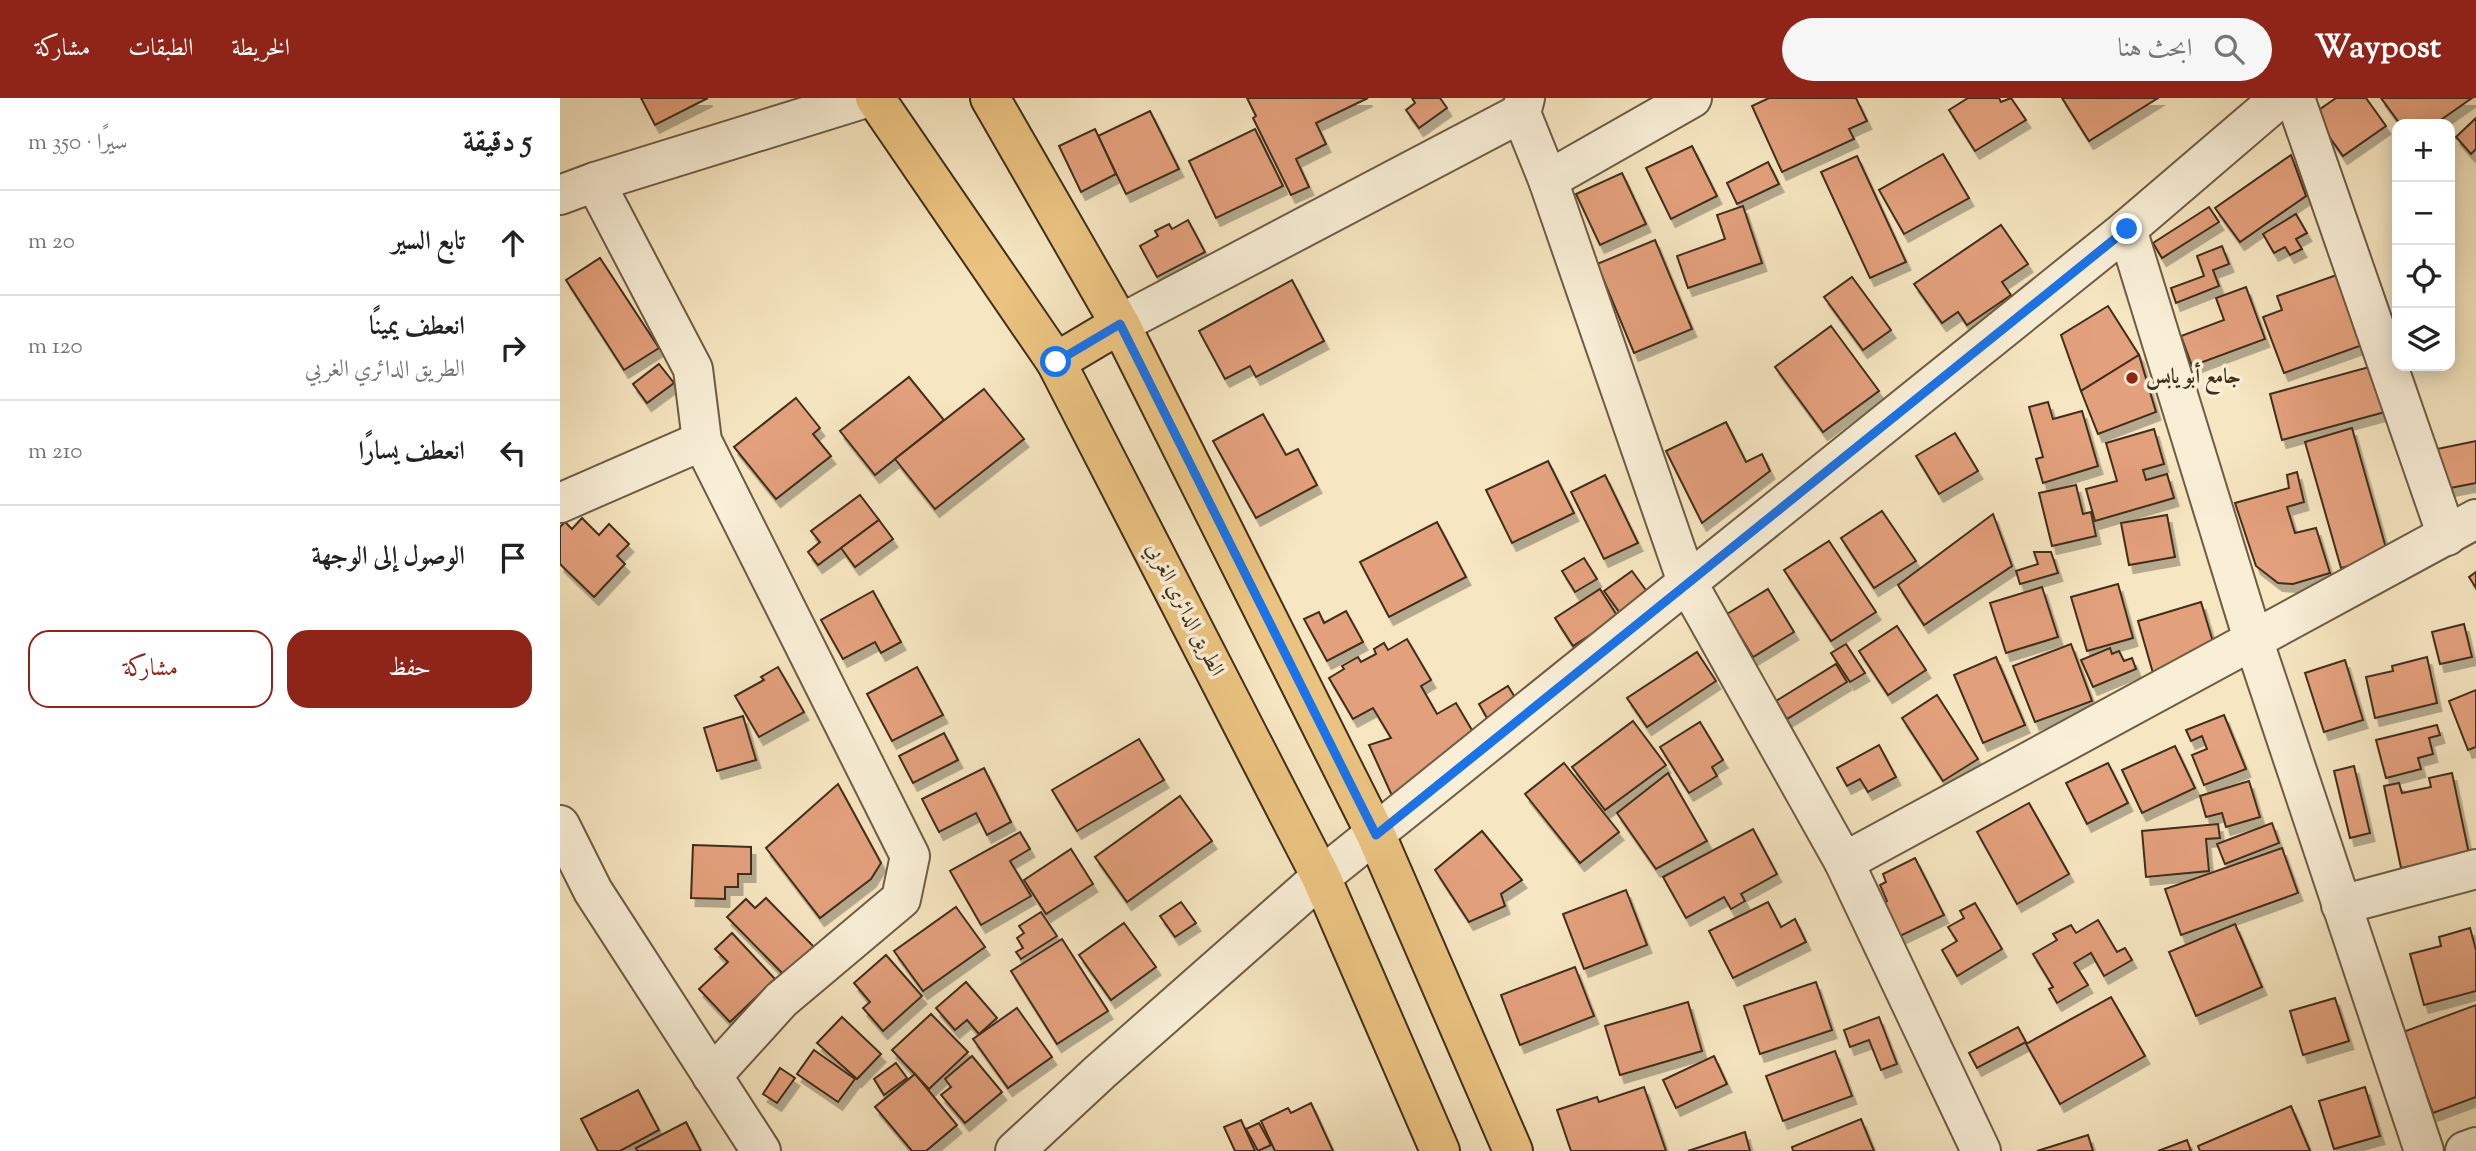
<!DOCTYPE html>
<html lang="ar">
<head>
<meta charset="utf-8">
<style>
	body { margin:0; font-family:"Sorts Mill Goudy",Amiri,serif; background:#f6f6f6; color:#222; direction:rtl }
	.controls { position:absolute; right:21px; top:21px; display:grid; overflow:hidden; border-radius:14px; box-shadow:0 4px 18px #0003 }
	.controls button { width:63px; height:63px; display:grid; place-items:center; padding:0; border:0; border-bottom:2px solid #e0e0e0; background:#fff; color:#222; font:35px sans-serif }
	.stop { position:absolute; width:21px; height:21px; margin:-16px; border:5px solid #1a73e8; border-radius:50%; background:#fff }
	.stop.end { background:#1a73e8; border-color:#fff; box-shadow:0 2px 7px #0008 }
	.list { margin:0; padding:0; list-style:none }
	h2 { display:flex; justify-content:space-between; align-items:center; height:91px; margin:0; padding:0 28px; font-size:30px }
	h2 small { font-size:23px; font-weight:400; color:#767676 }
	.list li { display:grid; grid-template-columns:46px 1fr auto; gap:21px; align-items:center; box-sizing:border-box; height:105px; padding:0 28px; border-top:2px solid #e0e0e0 }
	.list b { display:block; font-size:26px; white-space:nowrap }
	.list p { margin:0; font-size:23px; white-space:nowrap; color:#767676 }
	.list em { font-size:23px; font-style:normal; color:#767676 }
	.actions { display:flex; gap:14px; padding:21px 28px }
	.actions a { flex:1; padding:16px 0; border:2px solid #8f2418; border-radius:21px; text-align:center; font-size:24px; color:#8f2418 }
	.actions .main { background:#8f2418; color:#fff }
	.icon { flex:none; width:38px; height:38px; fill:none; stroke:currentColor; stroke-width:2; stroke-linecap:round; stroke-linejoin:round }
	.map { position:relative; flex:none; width:1916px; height:1053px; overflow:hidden; direction:ltr }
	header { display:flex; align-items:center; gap:42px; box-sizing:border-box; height:98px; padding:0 35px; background:#8f2418; color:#fff }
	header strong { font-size:33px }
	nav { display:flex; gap:38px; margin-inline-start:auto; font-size:24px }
	.search { width:490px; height:63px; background:#f6f6f6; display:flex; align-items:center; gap:18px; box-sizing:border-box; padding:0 24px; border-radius:38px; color:#767676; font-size:26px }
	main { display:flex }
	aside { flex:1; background:#fff }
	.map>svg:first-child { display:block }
	.building { fill:#e3a07b; stroke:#402e1b; stroke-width:2; filter:url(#shadow) }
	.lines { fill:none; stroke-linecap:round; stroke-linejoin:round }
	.minor-casing { stroke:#6e5c44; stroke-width:42 }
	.major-casing { stroke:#402e1b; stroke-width:42 }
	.minor { stroke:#f9efd7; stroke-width:38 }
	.major { stroke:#ebc380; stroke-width:38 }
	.route { stroke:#1a73e8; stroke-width:9 }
	.poi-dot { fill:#8f2418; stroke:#f9efd7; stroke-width:2.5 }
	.labels { text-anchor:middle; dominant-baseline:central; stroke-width:7; stroke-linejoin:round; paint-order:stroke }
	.poi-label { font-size:21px; font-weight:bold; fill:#402e1b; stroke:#f9efd7; text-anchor:start }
	.street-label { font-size:21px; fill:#402e1b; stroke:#f9efd7 }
</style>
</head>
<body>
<header>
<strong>Waypost</strong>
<div class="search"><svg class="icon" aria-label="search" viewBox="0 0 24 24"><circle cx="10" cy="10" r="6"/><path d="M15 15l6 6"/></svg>ابحث هنا</div>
<nav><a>الخريطة</a><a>الطبقات</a><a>مشاركة</a></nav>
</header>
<main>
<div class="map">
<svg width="1916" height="1053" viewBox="0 0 1916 1053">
	<defs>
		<filter id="shadow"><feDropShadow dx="4.5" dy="8" stdDeviation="0" flood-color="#0004"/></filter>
	</defs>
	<rect width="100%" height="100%" fill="#f6e6c1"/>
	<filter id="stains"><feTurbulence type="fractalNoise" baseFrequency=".00286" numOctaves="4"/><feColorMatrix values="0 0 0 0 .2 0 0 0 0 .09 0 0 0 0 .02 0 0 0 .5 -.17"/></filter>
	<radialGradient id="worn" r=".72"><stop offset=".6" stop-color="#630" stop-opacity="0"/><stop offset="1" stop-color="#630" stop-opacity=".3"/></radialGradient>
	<g class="building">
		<polygon points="81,0 148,0 95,27"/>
		<polygon points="687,0 808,0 756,25 766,46 736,61 749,89 731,97 693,20 696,18"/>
		<polygon points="852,0 880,0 887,10 859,30 846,12 855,5"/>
		<polygon points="1209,0 1296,0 1307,23 1289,31 1294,41 1222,74 1192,8"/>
		<polygon points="1408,0 1439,0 1441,4 1451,0 1466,22 1415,53 1389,12"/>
		<polygon points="1502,0 1598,0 1529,43"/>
		<polygon points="1776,0 1806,0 1826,28 1783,58 1753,16"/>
		<polygon points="1821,0 1912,0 1875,26 1840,26"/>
		<polygon points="590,13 619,71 566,96 538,38"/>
		<polygon points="1916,20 1916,51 1911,56 1896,39"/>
		<polygon points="535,31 556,76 521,94 499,48"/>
		<polygon points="695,31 723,88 656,120 629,63"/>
		<polygon points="1132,48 1157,98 1111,121 1086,70"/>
		<polygon points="1383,56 1409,100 1344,136 1319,92"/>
		<polygon points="1731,57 1746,98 1680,144 1655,110"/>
		<polygon points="1297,58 1346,164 1310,180 1261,74"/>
		<polygon points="1208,64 1219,86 1177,106 1167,85"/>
		<polygon points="1062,75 1086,126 1040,147 1016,96"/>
		<polygon points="1183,108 1202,165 1128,190 1117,158 1165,141 1157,117"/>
		<polygon points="1649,109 1659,124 1602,160 1593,145"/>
		<polygon points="1736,116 1747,135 1736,141 1742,151 1730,157 1725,149 1714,155 1703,136"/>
		<polygon points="628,122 645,154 597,179 580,148 598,138 595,133 609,126 612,131"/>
		<polygon points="1441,127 1468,166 1442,184 1451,197 1407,227 1398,214 1382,225 1354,186"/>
		<polygon points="1095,142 1132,231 1074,255 1037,166"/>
		<polygon points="1662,148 1669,166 1653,172 1659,188 1616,205 1611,190 1644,178 1637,158"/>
		<polygon points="40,160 99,250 64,272 6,182"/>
		<polygon points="1785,174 1811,244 1724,275 1703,219 1722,212 1717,198"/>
		<polygon points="1292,179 1331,232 1303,252 1264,199"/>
		<polygon points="732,182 764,243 696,279 690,268 665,281 639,233"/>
		<polygon points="1686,189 1705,241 1632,268 1621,238 1664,222 1656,200"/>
		<polygon points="1548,208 1579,257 1521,293 1501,237"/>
		<polygon points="1271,228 1319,293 1263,334 1215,269"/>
		<polygon points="1579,257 1596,314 1538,336 1521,293"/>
		<polygon points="99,266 114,285 87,305 73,286"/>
		<polygon points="1813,268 1825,314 1722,342 1710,296"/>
		<polygon points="349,279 384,322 315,377 280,333"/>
		<polygon points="424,291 464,341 375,411 335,361"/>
		<polygon points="236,300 260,330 253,336 271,358 216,401 174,349"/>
		<polygon points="1488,304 1493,321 1522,313 1538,368 1483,385 1476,361 1483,359 1469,309"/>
		<polygon points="703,316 726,357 738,351 757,387 696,420 653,343"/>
		<polygon points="1166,324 1186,364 1202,356 1210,373 1142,425 1106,353"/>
		<polygon points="1792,330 1828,457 1781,470 1745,344"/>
		<polygon points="1594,331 1604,366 1583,372 1586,382 1607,376 1614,400 1535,423 1526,391 1557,383 1546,345"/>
		<polygon points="1395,335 1418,373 1379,396 1356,358"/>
		<polygon points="1916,343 1916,385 1885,391 1877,351"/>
		<polygon points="988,363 1014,415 952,445 926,392"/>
		<polygon points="1737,374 1744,404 1727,409 1735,435 1756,430 1770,475 1733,486 1718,485 1696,468 1675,405 1729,390 1727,377"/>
		<polygon points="1045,377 1078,445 1044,461 1011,394"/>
		<polygon points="1516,387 1523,416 1531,414 1536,438 1492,448 1479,395"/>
		<polygon points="300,397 319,422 258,467 248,454 260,444 251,433"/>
		<polygon points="1322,413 1356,463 1314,490 1281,440"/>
		<polygon points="1433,416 1452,468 1364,527 1338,487"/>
		<polygon points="1607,417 1615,459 1569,467 1561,425"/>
		<polygon points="22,420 39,437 49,426 69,446 57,458 65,466 34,499 0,466 0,429 5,424 12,431"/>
		<polygon points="319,422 333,441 295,469 281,450"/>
		<polygon points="877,424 906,479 829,519 800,464"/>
		<polygon points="1269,443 1316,514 1271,543 1224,472"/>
		<polygon points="1474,454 1491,454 1498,475 1460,486 1456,473 1478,466"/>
		<polygon points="1024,460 1037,481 1015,494 1002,473"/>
		<polygon points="1072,473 1088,495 1060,515 1044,493"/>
		<polygon points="1916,474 1916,490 1909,479"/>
		<polygon points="1558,486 1573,540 1527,553 1511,499"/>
		<polygon points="1482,489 1498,539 1446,555 1430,505"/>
		<polygon points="1040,491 1058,519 1013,548 995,520"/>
		<polygon points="1208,491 1234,534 1193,559 1167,516"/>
		<polygon points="313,493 341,544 321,555 315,544 283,561 261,522"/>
		<polygon points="1641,504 1657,557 1593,575 1578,523"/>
		<polygon points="786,513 803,544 767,563 744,521 759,514 764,525"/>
		<polygon points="1904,526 1912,559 1880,566 1872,534"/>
		<polygon points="1337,528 1366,572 1328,597 1299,553"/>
		<polygon points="847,541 871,582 861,588 877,616 896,605 916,639 833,700 809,647 831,640 813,610 793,621 769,580 784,571 782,568 798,559 801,564 816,556 814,551 824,545 828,552"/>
		<polygon points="1286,546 1305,575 1290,584 1271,555"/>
		<polygon points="1511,546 1532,603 1475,624 1453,568"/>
		<polygon points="1550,550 1552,556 1559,553 1564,563 1572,560 1576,571 1533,589 1521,562"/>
		<polygon points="1137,554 1156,583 1087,629 1067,600"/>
		<polygon points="1436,559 1465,627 1423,645 1394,577"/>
		<polygon points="1867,559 1877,605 1815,620 1806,579 1833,573 1832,568"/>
		<polygon points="1785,562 1803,622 1764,634 1745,575"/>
		<polygon points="1276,566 1287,584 1227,621 1216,603"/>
		<polygon points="218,569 244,614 199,639 175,598 204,582 201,579"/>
		<polygon points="357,569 383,617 332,643 307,596"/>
		<polygon points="948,588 956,601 927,620 919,606"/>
		<polygon points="1916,592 1916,649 1908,652 1889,603"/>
		<polygon points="1377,597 1418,661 1383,683 1342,620"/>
		<polygon points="1664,617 1686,671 1644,687 1632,657 1647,651 1642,638 1631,643 1626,632"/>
		<polygon points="183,618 196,662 157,673 144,630"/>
		<polygon points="1073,623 1106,667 1045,712 1012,669"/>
		<polygon points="1140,624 1163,662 1152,669 1157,678 1129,695 1100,649"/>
		<polygon points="1877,627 1880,637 1869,640 1873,656 1858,660 1861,671 1826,680 1816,642"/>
		<polygon points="384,635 398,662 353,685 339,658"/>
		<polygon points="579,641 604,682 517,733 492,692"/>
		<polygon points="1319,647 1336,679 1308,694 1300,681 1287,688 1277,670"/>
		<polygon points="1615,648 1635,690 1582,715 1562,672"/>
		<polygon points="1004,665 1059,734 1020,765 965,696"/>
		<polygon points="1548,665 1568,705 1527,726 1506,685"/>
		<polygon points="1794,668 1810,735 1790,740 1774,673"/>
		<polygon points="424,670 451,724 427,737 416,715 379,734 362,701"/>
		<polygon points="1108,675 1147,743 1096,771 1057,715"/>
		<polygon points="1892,675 1909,756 1841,770 1824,688 1839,685 1842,695 1871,689 1869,680"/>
		<polygon points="1689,683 1700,719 1666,729 1662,715 1646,719 1640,698"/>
		<polygon points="278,686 321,765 311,781 260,820 206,750"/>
		<polygon points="620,698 652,743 567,804 535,759"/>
		<polygon points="1469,705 1509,776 1457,806 1417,734"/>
		<polygon points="1712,725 1719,745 1665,766 1657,746"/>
		<polygon points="1658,726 1660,740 1646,741 1649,773 1586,779 1582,733"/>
		<polygon points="1193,731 1217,776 1181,796 1185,803 1171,811 1164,799 1126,820 1103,779"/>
		<polygon points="922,733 962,782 941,796 945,808 909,824 875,772"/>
		<polygon points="460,734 470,751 450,763 471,798 421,827 390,773"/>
		<polygon points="133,747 191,749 191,776 178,776 178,789 165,789 165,801 131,800"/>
		<polygon points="1722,750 1738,795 1621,837 1605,791"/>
		<polygon points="511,751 533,786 486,816 464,782"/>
		<polygon points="1355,760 1384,817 1338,839 1322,806 1327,803 1320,787 1326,784 1323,776"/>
		<polygon points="1066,792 1087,847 1024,871 1003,816"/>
		<polygon points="206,800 254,849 225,878 167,819 186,801 195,810"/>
		<polygon points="621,804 636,825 615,839 600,818"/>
		<polygon points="1208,804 1221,829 1235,821 1246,844 1173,880 1149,833"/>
		<polygon points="1415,805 1442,851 1397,878 1382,852 1397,843 1388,829 1404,820 1400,813"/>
		<polygon points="396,809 425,849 363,893 334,853"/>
		<polygon points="481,814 497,838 461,861 456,854 463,850 457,840 464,835 459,828"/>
		<polygon points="1538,822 1557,854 1565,850 1572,862 1544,878 1531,855 1514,865 1528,887 1497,905 1489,891 1493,889 1473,856 1497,842 1493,836 1511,827 1516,835"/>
		<polygon points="564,825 596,869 551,902 519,857"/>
		<polygon points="1675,826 1702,889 1636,918 1609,854"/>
		<polygon points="1910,830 1916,852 1916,893 1864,907 1850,856 1881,848 1879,839"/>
		<polygon points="172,835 215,881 170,924 139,891 168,864 155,851"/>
		<polygon points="502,841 548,913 497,946 451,873"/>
		<polygon points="326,857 362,898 323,933 303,910 310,904 294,885"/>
		<polygon points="1015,869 1034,918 960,947 941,897"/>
		<polygon points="406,884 437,920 419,936 407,922 395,932 376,910"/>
		<polygon points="1256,884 1272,932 1200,956 1184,908"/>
		<polygon points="1551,899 1585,958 1500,1006 1466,946"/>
		<polygon points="1775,900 1789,943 1743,957 1730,913"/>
		<polygon points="1128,904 1142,953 1060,977 1045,928"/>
		<polygon points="1916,907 1916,999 1873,1015 1843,934"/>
		<polygon points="457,910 492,959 448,990 413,941"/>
		<polygon points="371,916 408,954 369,991 332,952"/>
		<polygon points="282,919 321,956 297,981 257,945"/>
		<polygon points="1319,919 1337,966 1321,972 1309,942 1290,949 1284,932"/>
		<polygon points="1458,929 1466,944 1417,970 1409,955"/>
		<polygon points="254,952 295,981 278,1004 237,976"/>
		<polygon points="1275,953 1292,998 1223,1023 1206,978"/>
		<polygon points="412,958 442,994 405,1025 381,997 391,989 385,981"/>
		<polygon points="1154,958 1167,986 1116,1010 1103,982"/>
		<polygon points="336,965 347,980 324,997 314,981"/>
		<polygon points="220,970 235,980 217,1005 203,996"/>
		<polygon points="355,976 397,1027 366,1053 352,1053 315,1009"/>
		<polygon points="1084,989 1106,1053 1011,1053 997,1012 1037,999 1039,1004"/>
		<polygon points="1805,989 1820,1038 1774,1051 1759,1003"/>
		<polygon points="78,992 99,1032 60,1053 38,1053 21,1021"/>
		<polygon points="751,1005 773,1053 715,1053 701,1023 728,1010 731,1015"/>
		<polygon points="1731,1008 1750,1053 1640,1053 1638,1048"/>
		<polygon points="1301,1021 1314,1053 1233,1053 1232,1049"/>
		<polygon points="681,1022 695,1053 675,1053 664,1029"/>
		<polygon points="126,1024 141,1053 77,1053 76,1050"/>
		<polygon points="699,1025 711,1047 698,1053 686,1031"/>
		<polygon points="1185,1034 1190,1053 1128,1053"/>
		<polygon points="1528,1037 1533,1053 1477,1053"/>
		<polygon points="1627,1042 1631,1053 1598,1053"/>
	</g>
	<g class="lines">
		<defs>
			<g id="minor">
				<polyline points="965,0 961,15 988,82 1127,484 1284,764 1421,1053"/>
				<polyline points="1735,0 1887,438"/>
				<polyline points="988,82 1132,0"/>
				<polyline points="35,84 133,271 142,343 350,758 341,801 221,902 152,978"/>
				<polyline points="0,97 35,84 306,0"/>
				<polyline points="1567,131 1693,541 1864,1053"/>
				<polyline points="560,226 961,15"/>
				<polyline points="0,405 142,343"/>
				<polyline points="0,727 33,793 201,1053"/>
				<polyline points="1284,764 1916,421"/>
				<polyline points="1781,807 1916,771"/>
				<polyline points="455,1053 540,974 761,779 1567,131 1720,0"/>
				<polyline points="1905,1053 1916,1049"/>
			</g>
			<g id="major">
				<polyline points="315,0 496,264 761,779 880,1053"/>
				<polyline points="430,0 560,226 816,737 953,1053"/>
				<polyline points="496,264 560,226"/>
			</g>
		</defs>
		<use href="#minor" class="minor-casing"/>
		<use href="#major" class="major-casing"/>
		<use href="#minor" class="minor"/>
		<use href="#major" class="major"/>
	</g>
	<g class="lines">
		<polyline class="route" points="496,264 560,226 816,737 1567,131"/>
	</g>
	<circle class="poi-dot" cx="1572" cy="280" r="7"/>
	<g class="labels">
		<g class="poi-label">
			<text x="1586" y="280">جامع أبو يابس</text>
		</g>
		<g class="street-label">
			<text transform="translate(624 512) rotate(63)">الطريق الدائري الغربي</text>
		</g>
	</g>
	<rect width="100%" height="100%" filter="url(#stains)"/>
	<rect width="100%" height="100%" fill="url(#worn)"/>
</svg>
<div class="controls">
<button>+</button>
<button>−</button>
<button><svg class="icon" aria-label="locate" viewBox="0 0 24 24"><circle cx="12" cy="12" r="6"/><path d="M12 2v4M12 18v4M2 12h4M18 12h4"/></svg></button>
<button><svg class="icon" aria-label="layers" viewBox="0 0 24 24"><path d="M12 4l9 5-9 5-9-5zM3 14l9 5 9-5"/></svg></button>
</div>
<div class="stop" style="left:496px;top:264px"></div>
<div class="stop end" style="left:1567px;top:131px"></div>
</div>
<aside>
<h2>5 دقيقة<small>سيرًا · 350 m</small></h2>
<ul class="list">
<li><svg class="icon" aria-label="ahead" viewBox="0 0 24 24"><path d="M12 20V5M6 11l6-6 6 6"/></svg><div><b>تابع السير</b></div><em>20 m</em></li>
<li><svg class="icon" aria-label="right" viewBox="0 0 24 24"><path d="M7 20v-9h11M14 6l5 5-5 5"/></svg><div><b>انعطف يمينًا</b><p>الطريق الدائري الغربي</p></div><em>120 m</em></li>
<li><svg class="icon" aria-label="left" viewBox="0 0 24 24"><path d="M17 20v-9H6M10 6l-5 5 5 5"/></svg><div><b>انعطف يسارًا</b></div><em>210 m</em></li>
<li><svg class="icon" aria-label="arrive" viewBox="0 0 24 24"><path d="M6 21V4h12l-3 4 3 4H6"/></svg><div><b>الوصول إلى الوجهة</b></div></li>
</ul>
<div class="actions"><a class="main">حفظ</a><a>مشاركة</a></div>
</aside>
</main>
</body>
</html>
